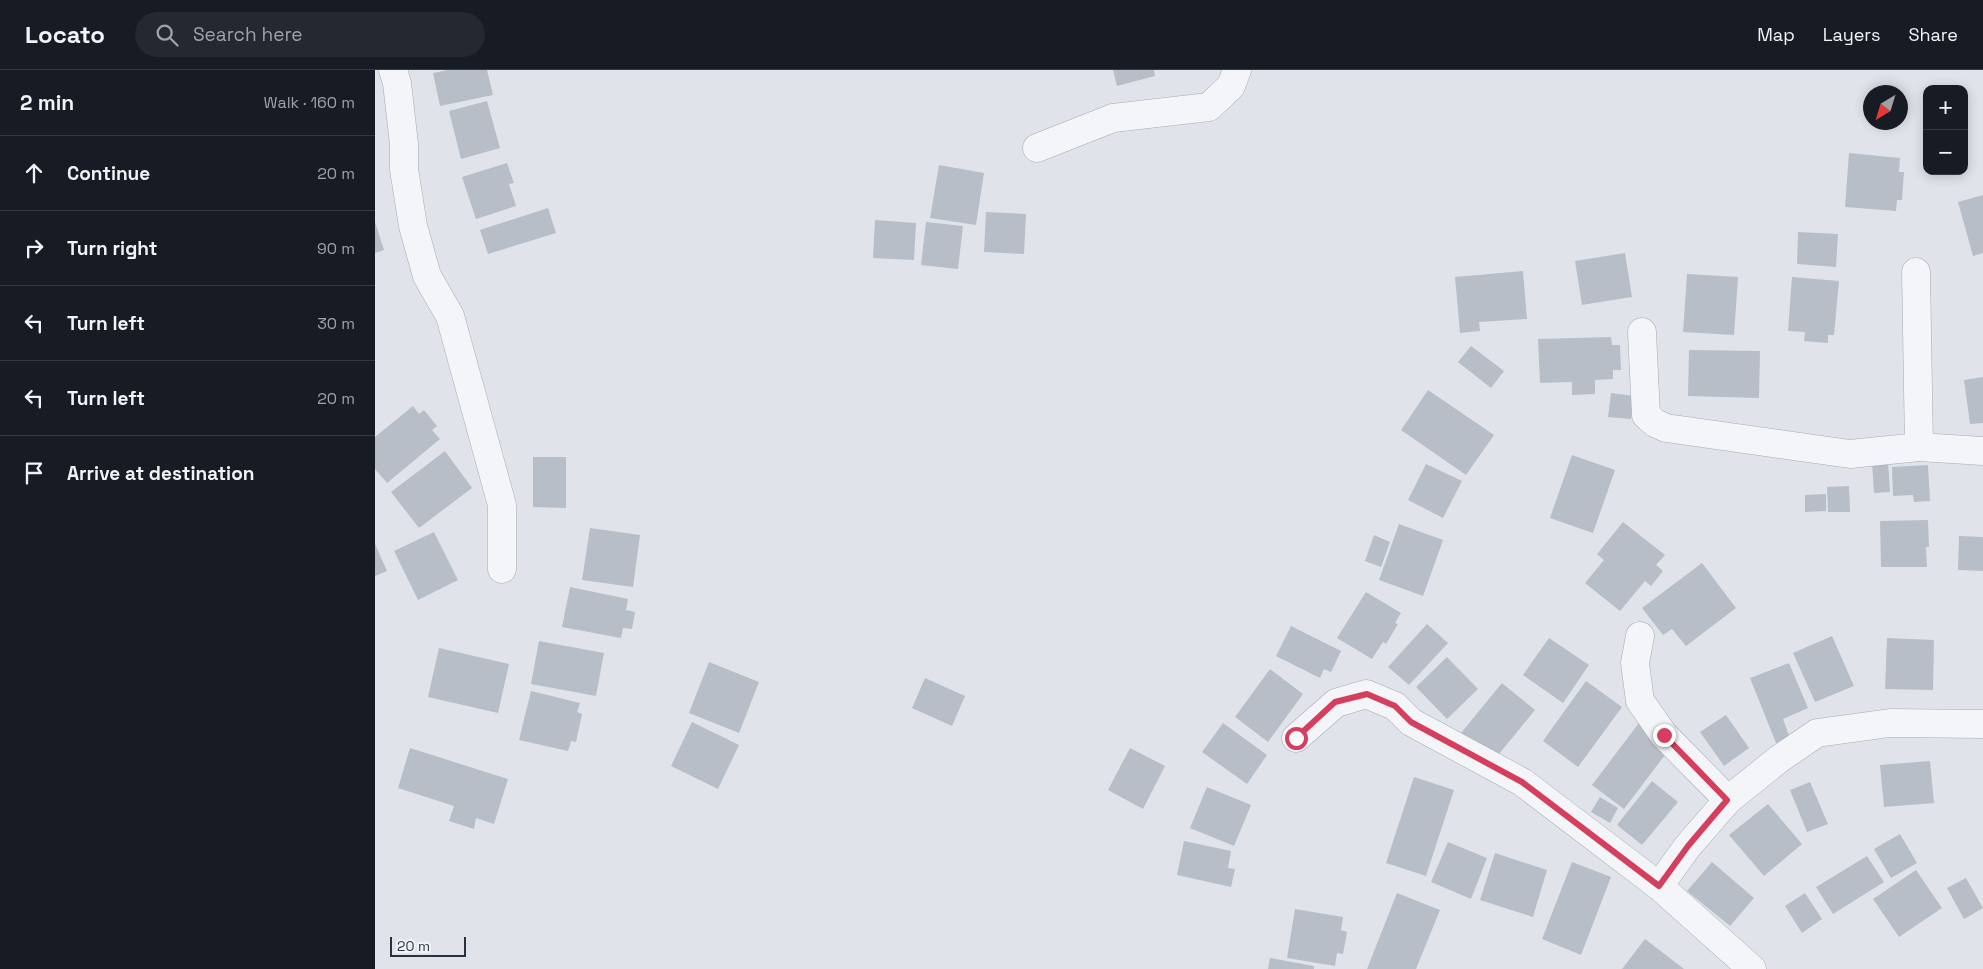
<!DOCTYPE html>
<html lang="en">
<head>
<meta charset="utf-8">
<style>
	body { margin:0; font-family:"Space Grotesk",sans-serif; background:#242831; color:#f1f3f6 }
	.controls { position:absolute; right:15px; top:15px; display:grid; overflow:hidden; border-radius:10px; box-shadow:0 2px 12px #0003 }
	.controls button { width:45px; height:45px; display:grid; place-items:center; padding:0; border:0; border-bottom:1px solid #363941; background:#171b24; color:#f1f3f6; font:25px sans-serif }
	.compass { position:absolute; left:1488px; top:15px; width:45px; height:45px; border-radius:50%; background:#171b24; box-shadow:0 2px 12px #0003; rotate:218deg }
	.scale { position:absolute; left:15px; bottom:12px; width:76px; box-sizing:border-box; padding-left:5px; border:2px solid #283342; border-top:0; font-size:14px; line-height:18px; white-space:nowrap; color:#283342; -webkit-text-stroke:4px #f0f3f7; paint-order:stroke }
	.stop { position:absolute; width:15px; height:15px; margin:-11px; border:4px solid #d53f5d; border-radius:50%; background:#fff }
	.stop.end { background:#d53f5d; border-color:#fff; box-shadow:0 1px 5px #0008 }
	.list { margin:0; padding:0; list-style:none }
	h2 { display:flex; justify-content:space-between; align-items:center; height:65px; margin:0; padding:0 20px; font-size:21px }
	h2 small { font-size:16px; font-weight:400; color:#9ea1a6 }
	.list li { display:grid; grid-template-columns:32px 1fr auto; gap:15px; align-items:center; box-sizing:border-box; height:75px; padding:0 20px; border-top:1px solid #363941 }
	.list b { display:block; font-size:19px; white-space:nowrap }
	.list em { font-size:16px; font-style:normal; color:#9ea1a6 }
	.icon { flex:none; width:28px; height:28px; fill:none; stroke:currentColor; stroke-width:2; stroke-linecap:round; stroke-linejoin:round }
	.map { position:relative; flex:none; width:1608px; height:899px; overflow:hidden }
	header { display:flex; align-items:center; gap:30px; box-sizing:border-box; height:70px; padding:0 25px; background:#171b24; border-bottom:1px solid #363941 }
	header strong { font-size:24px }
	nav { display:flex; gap:28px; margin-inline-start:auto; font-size:18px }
	.search { width:350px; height:45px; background:#242831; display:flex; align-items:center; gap:12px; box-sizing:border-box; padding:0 18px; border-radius:28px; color:#9ea1a6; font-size:19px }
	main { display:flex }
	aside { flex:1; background:#171b24 }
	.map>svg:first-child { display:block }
	.building { fill:#b7bec7 }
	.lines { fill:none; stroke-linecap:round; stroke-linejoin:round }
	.minor-casing { stroke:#a5abb4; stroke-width:29 }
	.minor { stroke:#f3f5f8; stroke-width:28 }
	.route { stroke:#d53f5d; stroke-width:6 }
</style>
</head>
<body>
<header>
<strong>Locato</strong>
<div class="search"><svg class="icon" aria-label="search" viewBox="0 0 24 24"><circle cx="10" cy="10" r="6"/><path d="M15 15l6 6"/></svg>Search here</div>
<nav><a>Map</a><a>Layers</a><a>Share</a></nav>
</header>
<main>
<aside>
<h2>2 min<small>Walk · 160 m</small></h2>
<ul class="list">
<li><svg class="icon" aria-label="ahead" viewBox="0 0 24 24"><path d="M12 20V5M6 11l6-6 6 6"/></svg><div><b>Continue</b></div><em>20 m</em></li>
<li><svg class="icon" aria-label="right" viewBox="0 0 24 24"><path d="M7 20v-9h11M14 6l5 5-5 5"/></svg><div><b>Turn right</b></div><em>90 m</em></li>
<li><svg class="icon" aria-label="left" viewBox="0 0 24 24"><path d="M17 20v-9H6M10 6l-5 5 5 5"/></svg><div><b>Turn left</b></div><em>30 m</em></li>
<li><svg class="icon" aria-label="left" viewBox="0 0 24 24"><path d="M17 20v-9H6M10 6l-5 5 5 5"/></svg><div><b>Turn left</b></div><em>20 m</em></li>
<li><svg class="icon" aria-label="arrive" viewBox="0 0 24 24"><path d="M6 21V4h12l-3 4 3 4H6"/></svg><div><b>Arrive at destination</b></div></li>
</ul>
</aside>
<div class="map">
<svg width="1608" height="899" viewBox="0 0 1608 899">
	<rect width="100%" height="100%" fill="#e0e4ea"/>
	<g class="building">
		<polygon points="73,0 112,0 118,25 65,36 58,3"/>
		<polygon points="738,0 779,0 780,6 742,16"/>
		<polygon points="112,31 125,78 86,89 74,41"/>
		<polygon points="1474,83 1525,88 1524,102 1529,102 1527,130 1522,130 1521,141 1470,137"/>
		<polygon points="132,93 139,113 134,114 141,136 101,149 87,107"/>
		<polygon points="564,95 609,103 601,155 555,148"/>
		<polygon points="1608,125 1608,183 1598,186 1583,132"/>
		<polygon points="173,138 181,163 113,184 105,160"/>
		<polygon points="611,142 651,144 649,184 609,182"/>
		<polygon points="500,150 541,153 539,190 498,188"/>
		<polygon points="0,152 9,180 0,183"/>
		<polygon points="551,152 588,156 583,199 546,195"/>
		<polygon points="1423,162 1463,164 1461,197 1422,194"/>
		<polygon points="1250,183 1257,227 1207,235 1200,191"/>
		<polygon points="1148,201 1152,249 1104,252 1105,261 1085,263 1080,207"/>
		<polygon points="1312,204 1363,207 1359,265 1308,262"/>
		<polygon points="1417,207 1464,211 1459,265 1453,265 1453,273 1429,271 1430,262 1413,261"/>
		<polygon points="1236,267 1237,275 1245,275 1246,300 1238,300 1238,309 1220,310 1220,324 1197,325 1197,312 1165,313 1163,269"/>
		<polygon points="1096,276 1129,301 1116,318 1083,292"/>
		<polygon points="1314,280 1385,281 1384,328 1313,326"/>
		<polygon points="1608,307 1608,353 1595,354 1589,310"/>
		<polygon points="1053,320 1119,365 1091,405 1026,360"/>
		<polygon points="1236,323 1259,326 1256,349 1233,347"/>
		<polygon points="38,336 44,344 49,340 62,356 57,360 65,369 12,413 0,399 0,367"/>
		<polygon points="70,381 97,418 44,458 16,422"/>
		<polygon points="1197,385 1240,400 1218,463 1175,448"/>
		<polygon points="158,387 191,387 191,438 158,437"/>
		<polygon points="1513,392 1515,422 1499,423 1497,393"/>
		<polygon points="1051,394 1087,411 1068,448 1033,430"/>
		<polygon points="1553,395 1555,431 1539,432 1538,425 1518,426 1517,397"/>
		<polygon points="1474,416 1475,442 1453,442 1452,417"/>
		<polygon points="1451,424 1451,441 1430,442 1430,425"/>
		<polygon points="1553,450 1554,477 1551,477 1552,497 1506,497 1505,451"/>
		<polygon points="1248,452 1290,485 1281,495 1288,501 1276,516 1270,511 1245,541 1210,513 1229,490 1222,484"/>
		<polygon points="1024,454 1068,470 1048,526 1004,510"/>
		<polygon points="215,458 265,465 258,517 207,510"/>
		<polygon points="59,462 83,510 43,530 19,481"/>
		<polygon points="999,465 1015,472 1006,497 990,491"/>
		<polygon points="1584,466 1608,467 1608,501 1583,500"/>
		<polygon points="0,474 12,501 0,506"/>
		<polygon points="1327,493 1361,538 1311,576 1297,559 1288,565 1267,538"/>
		<polygon points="195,517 253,529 251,540 260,542 257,559 248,558 246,568 187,557"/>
		<polygon points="991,522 1026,543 1020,553 1023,554 1011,574 1008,572 997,589 962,568"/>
		<polygon points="1052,554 1073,573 1034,615 1013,597"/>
		<polygon points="916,556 966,581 956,602 949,599 945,608 901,586"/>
		<polygon points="1457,566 1479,616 1440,632 1418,583"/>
		<polygon points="1174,568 1214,595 1188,633 1148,605"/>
		<polygon points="1512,568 1559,570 1558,620 1510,619"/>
		<polygon points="164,571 229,583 221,626 156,614"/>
		<polygon points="64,578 134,594 123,643 53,627"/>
		<polygon points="1072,587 1103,619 1072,649 1041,617"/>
		<polygon points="334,592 384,612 364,663 314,643"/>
		<polygon points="1414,593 1433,638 1408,649 1415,668 1401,673 1375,608"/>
		<polygon points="895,599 928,624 893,672 860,647"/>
		<polygon points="550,608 590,626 577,656 537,638"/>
		<polygon points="1211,611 1247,637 1203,697 1168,671"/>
		<polygon points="1127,613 1160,640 1119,690 1086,663"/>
		<polygon points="156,621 205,633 202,642 207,644 201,672 196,671 193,681 144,670"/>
		<polygon points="1351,645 1374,678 1349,696 1325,662"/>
		<polygon points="317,652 364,675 343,719 296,696"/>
		<polygon points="848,653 892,685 872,714 827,682"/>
		<polygon points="1264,653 1296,677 1249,739 1217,715"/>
		<polygon points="35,678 133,709 119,754 101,748 99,759 74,751 79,736 23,718"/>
		<polygon points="755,678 790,696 768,739 733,720"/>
		<polygon points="1555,691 1559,733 1509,737 1505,695"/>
		<polygon points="1039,707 1079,720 1051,806 1011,793"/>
		<polygon points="1277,711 1303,732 1267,775 1242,755"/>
		<polygon points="1435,712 1453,754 1432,762 1415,720"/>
		<polygon points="832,717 876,735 859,776 815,758"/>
		<polygon points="1225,727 1243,738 1235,753 1216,742"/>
		<polygon points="1393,734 1427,774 1389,806 1354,765"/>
		<polygon points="1525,764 1542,793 1516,808 1499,779"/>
		<polygon points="809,771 856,781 853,798 860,799 856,817 802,805"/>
		<polygon points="1073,772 1112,788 1096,829 1056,812"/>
		<polygon points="1120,783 1172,800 1158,847 1105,830"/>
		<polygon points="1492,786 1509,812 1458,844 1441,817"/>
		<polygon points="1197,792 1236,807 1206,885 1167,869"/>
		<polygon points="1337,792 1379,828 1355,856 1312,821"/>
		<polygon points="1541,800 1567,838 1524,867 1498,829"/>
		<polygon points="1591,808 1608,838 1589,849 1572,818"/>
		<polygon points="1022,823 1065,840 1041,899 992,899"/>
		<polygon points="1430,823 1447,849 1427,863 1410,836"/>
		<polygon points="920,839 968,847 966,860 972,862 968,884 962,883 960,896 912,888"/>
		<polygon points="1270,869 1309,899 1247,899"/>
		<polygon points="895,888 939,896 939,899 893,899"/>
	</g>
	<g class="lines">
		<defs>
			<g id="minor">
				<polyline points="18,0 22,13 29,74 29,99 38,156 52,206 75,246 127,435 127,499"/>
				<polyline points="662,78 738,48 834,37 856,16 862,0"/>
				<polyline points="1541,202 1544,377"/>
				<polyline points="1267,262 1271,345 1280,353 1291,358 1475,384 1544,377 1608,381"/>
				<polyline points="1265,566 1260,593 1265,631 1289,665 1353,730"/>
				<polyline points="921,668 961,633 991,624 1020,636 1036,652 1147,712 1284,816 1377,899"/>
				<polyline points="1284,816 1313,776 1353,730 1404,689 1442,663 1515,653 1608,654"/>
			</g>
		</defs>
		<use href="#minor" class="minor-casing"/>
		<use href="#minor" class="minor"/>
	</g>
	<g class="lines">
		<polyline class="route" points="921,668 960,632 992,624 1020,636 1036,652 1147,712 1284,816 1313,776 1352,730 1289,665"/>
	</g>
</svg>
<div class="controls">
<button>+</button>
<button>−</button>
</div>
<svg class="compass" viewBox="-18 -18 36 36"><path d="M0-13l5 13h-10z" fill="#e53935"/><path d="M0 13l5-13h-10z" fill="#9ea1a6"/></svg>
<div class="scale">20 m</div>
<div class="stop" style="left:921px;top:668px"></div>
<div class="stop end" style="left:1289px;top:665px"></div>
</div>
</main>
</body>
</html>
